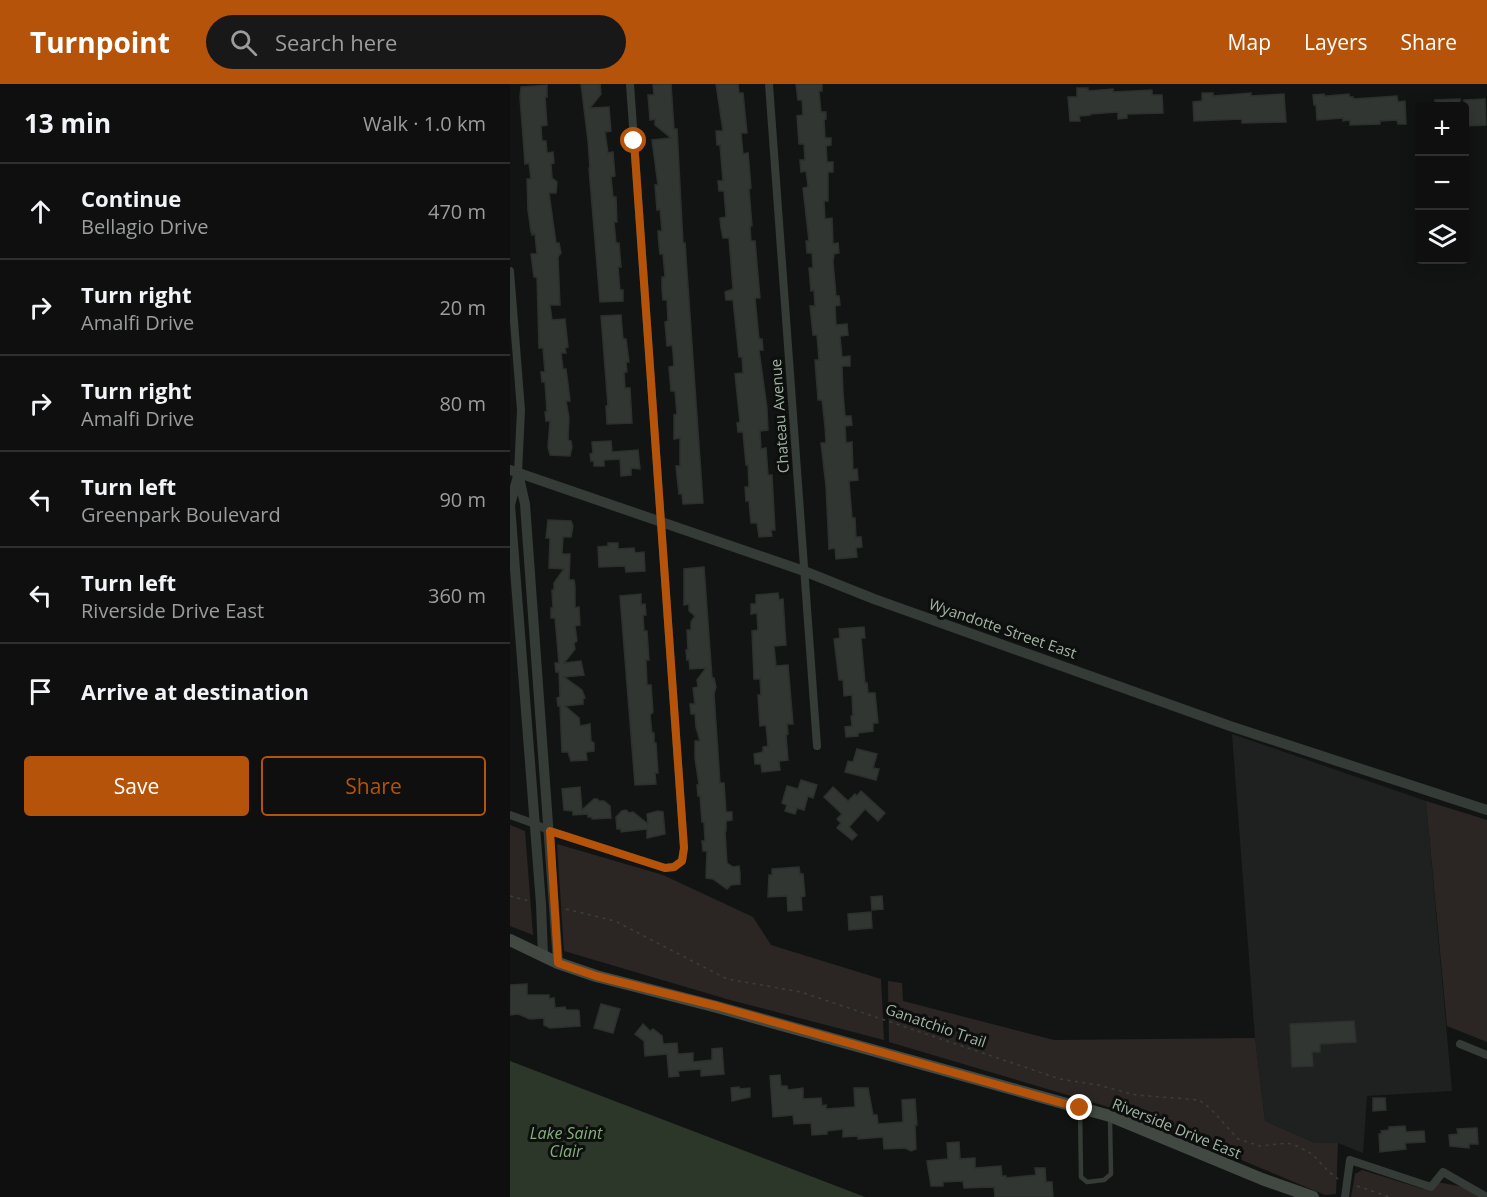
<!DOCTYPE html>
<html lang="en">
<head>
<meta charset="utf-8">
<style>
	body { margin:0; font-family:"Open Sans",sans-serif; background:#171817; color:#f1f3f6 }
	.controls { position:absolute; right:18px; top:18px; display:grid; overflow:hidden; border-radius:6px; box-shadow:0 3px 15px #0003 }
	.controls button { width:54px; height:54px; display:grid; place-items:center; padding:0; border:0; border-bottom:2px solid #2e2f2e; background:#0e0f0e; color:#f1f3f6; font:30px sans-serif }
	.stop { position:absolute; width:18px; height:18px; margin:-14px; border:4px solid #b45309; border-radius:50%; background:#fff }
	.stop.end { background:#b45309; border-color:#fff; box-shadow:0 2px 6px #0008 }
	.list { margin:0; padding:0; list-style:none }
	h2 { display:flex; justify-content:space-between; align-items:center; height:78px; margin:0; padding:0 24px; font-size:26px }
	h2 small { font-size:20px; font-weight:400; color:#9b9c9e }
	.list li { display:grid; grid-template-columns:39px 1fr auto; gap:18px; align-items:center; box-sizing:border-box; height:96px; padding:0 24px; border-top:2px solid #2e2f2e }
	.list b { display:block; font-size:22px; white-space:nowrap }
	.list p { margin:0; font-size:20px; white-space:nowrap; color:#9b9c9e }
	.list em { font-size:20px; font-style:normal; color:#9b9c9e }
	.actions { display:flex; gap:12px; padding:18px 24px }
	.actions a { flex:1; padding:14px 0; border:2px solid #b45309; border-radius:6px; text-align:center; font-size:21px; color:#b45309 }
	.actions .main { background:#b45309; color:#fff }
	.icon { flex:none; width:33px; height:33px; fill:none; stroke:currentColor; stroke-width:2; stroke-linecap:round; stroke-linejoin:round }
	.map { position:relative; flex:none; width:977px; height:1113px; overflow:hidden }
	header { display:flex; align-items:center; gap:36px; box-sizing:border-box; height:84px; padding:0 30px; background:#b45309; color:#fff }
	header strong { font-size:28px }
	nav { display:flex; gap:33px; margin-inline-start:auto; font-size:21px }
	.search { width:420px; height:54px; background:#171817; display:flex; align-items:center; gap:15px; box-sizing:border-box; padding:0 21px; border-radius:33px; color:#9b9c9e; font-size:22px }
	main { display:flex }
	aside { flex:1; background:#0e0f0e }
	.map>svg:first-child { display:block }
	.built { fill:#1e211f }
	.green { fill:#2b2623 }
	.water { fill:#2d3729 }
	.building { fill:#323633; stroke:#2c302d; stroke-width:1.5 }
	.lines { fill:none; stroke-linecap:round; stroke-linejoin:round }
	.path { stroke:#394039; stroke-width:1.5; stroke-dasharray:3 4.5; stroke-linecap:butt }
	.service { stroke:#353b36; stroke-width:4.5 }
	.minor { stroke:#353b36; stroke-width:8 }
	.tertiary { stroke:#353b36; stroke-width:10 }
	.secondary { stroke:#414942; stroke-width:12 }
	.route { stroke:#b45309; stroke-width:8 }
	.labels { text-anchor:middle; dominant-baseline:central; stroke-width:6; stroke-linejoin:round; paint-order:stroke }
	.street-label { font-size:15px; fill:#a4b4a4; stroke:#0d0f0e }
	.water-label { font-size:16px; font-style:italic; fill:#88ae7c; stroke:#0d0f0e }
</style>
</head>
<body>
<header>
<strong>Turnpoint</strong>
<div class="search"><svg class="icon" aria-label="search" viewBox="0 0 24 24"><circle cx="10" cy="10" r="6"/><path d="M15 15l6 6"/></svg>Search here</div>
<nav><a>Map</a><a>Layers</a><a>Share</a></nav>
</header>
<main>
<aside>
<h2>13 min<small>Walk · 1.0 km</small></h2>
<ul class="list">
<li><svg class="icon" aria-label="ahead" viewBox="0 0 24 24"><path d="M12 20V5M6 11l6-6 6 6"/></svg><div><b>Continue</b><p>Bellagio Drive</p></div><em>470 m</em></li>
<li><svg class="icon" aria-label="right" viewBox="0 0 24 24"><path d="M7 20v-9h11M14 6l5 5-5 5"/></svg><div><b>Turn right</b><p>Amalfi Drive</p></div><em>20 m</em></li>
<li><svg class="icon" aria-label="right" viewBox="0 0 24 24"><path d="M7 20v-9h11M14 6l5 5-5 5"/></svg><div><b>Turn right</b><p>Amalfi Drive</p></div><em>80 m</em></li>
<li><svg class="icon" aria-label="left" viewBox="0 0 24 24"><path d="M17 20v-9H6M10 6l-5 5 5 5"/></svg><div><b>Turn left</b><p>Greenpark Boulevard</p></div><em>90 m</em></li>
<li><svg class="icon" aria-label="left" viewBox="0 0 24 24"><path d="M17 20v-9H6M10 6l-5 5 5 5"/></svg><div><b>Turn left</b><p>Riverside Drive East</p></div><em>360 m</em></li>
<li><svg class="icon" aria-label="arrive" viewBox="0 0 24 24"><path d="M6 21V4h12l-3 4 3 4H6"/></svg><div><b>Arrive at destination</b></div></li>
</ul>
<div class="actions"><a class="main">Save</a><a>Share</a></div>
</aside>
<div class="map">
<svg width="977" height="1113" viewBox="0 0 977 1113">
	<rect width="100%" height="100%" fill="#121413"/>
	<polygon class="built" points="722,650 916,717 942,1007 857,1012 853,1069 828,1059 805,1059 755,1037 745,954"/>
	<g class="green">
		<polygon points="916,717 977,736 977,958 937,942"/>
		<polygon points="0,741 15,747 23,851 0,842"/>
		<polygon points="47,760 153,791 243,833 261,861 371,895 374,956 220,916 54,867"/>
		<polygon points="378,897 392,899 393,917 544,956 745,954 755,1037 805,1059 828,1059 826,1110 815,1111 622,1030 379,958"/>
		<polygon points="852,1086 913,1105 927,1098 959,1104 970,1113 841,1113 845,1090"/>
	</g>
	<polygon class="water" points="0,977 355,1113 0,1113"/>
	<g class="building">
		<polygon points="71,0 90,0 91,10 80,24 99,23 101,47 95,48 98,69 103,68 105,92 101,93 103,113 106,113 107,138 104,138 106,159 109,159 111,183 108,183 110,206 113,206 113,217 90,218 79,84 80,84 78,57"/>
		<polygon points="161,0 164,45 167,45 173,159 175,159 193,419 173,420 172,410 169,410 166,382 170,382 170,354 164,355 164,331 167,330 165,307 161,307 159,283 164,282 163,268 162,261 157,262 155,238 158,237 157,216 153,216 152,205 152,193 155,193 153,170 150,170 149,161 148,147 152,147 150,125 147,126 145,101 148,101 142,56 161,54 145,41 145,35 140,36 138,11 144,11 143,1"/>
		<polygon points="206,0 228,0 229,9 233,9 237,49 231,49 233,70 238,69 240,91 241,104 239,105 242,142 240,142 241,157 245,157 250,214 245,214 249,255 252,255 253,266 249,266 257,324 258,346 250,347 251,365 256,364 258,391 262,391 265,446 261,446 262,452 249,453 247,439 241,439 239,417 236,417 235,403 239,403 238,381 236,381 233,348 228,348 227,339 230,338 225,290 233,289 232,273 229,273 223,216 216,216 215,208 223,205 219,154 213,154 211,144 210,134 216,133 214,107 209,107 208,97 213,97 210,61 207,61 206,47 213,47"/>
		<polygon points="286,0 312,0 312,7 309,7 311,28 316,28 316,35 314,36 315,54 321,54 321,61 316,62 317,78 323,78 323,88 318,88 318,117 314,117 315,135 322,134 323,160 328,159 329,169 324,170 323,178 326,212 329,212 330,221 325,222 326,241 337,240 338,251 330,252 332,273 340,272 340,282 332,282 333,309 335,332 341,332 342,341 335,342 336,359 342,358 343,386 347,385 348,396 339,397 342,434 345,434 346,453 351,453 352,463 346,464 347,473 326,475 325,464 319,465 316,402 311,359 316,359 315,343 312,316 308,316 305,276 309,276 307,251 303,251 300,222 305,222 304,206 301,207 299,184 303,184 302,169 297,169 296,157 299,157 293,104 298,103 296,87 291,88 290,76 295,76 294,60 289,60 287,32 293,31 292,16 288,16"/>
		<polygon points="37,1 37,13 35,13 37,41 31,42 32,57 36,57 37,69 43,68 44,79 41,80 42,94 47,98 46,109 39,109 46,159 49,159 51,169 48,173 50,221 40,221 42,236 55,235 58,263 55,264 56,269 51,269 53,285 56,285 58,300 60,317 56,317 59,334 58,356 61,357 62,363 60,372 40,371 38,363 40,337 36,337 35,328 37,328 35,298 32,298 31,288 35,288 33,264 29,264 27,193 24,193 21,170 27,170 25,150 22,151 22,147 21,148 18,126 17,95 21,95 19,79 15,80 10,13 11,3"/>
		<polygon points="567,4 578,4 578,7 603,5 603,8 642,6 642,11 652,11 653,29 617,30 617,34 608,35 608,28 580,30 580,31 569,32 570,37 560,37 558,13 567,13"/>
		<polygon points="692,9 703,9 703,12 741,9 741,12 774,10 776,38 732,39 732,35 684,37 683,18 692,17"/>
		<polygon points="814,10 814,12 817,12 839,10 839,13 843,13 843,15 887,12 888,18 895,17 896,40 888,40 887,36 870,37 870,40 840,41 840,36 833,37 833,34 807,36 806,21 804,21 803,11"/>
		<polygon points="950,15 950,22 925,22 925,16"/>
		<polygon points="975,15 976,41 956,42 954,16"/>
		<polygon points="111,231 113,255 116,255 119,278 116,278 117,288 114,288 115,304 120,304 122,339 97,340 96,322 98,322 91,232"/>
		<polygon points="101,357 102,368 128,366 130,385 121,384 121,391 111,392 110,375 94,376 94,382 84,382 84,377 81,377 80,370 83,369 82,358"/>
		<polygon points="38,436 61,437 63,442 61,453 53,453 52,470 60,470 59,496 64,496 65,502 65,524 69,523 70,541 65,542 67,557 64,559 65,565 54,579 71,577 74,591 54,593 72,606 75,614 73,615 73,620 55,622 69,634 70,642 80,640 81,657 84,659 84,667 76,668 77,676 61,677 58,668 52,668 50,622 48,622 47,614 50,613 49,588 46,588 45,579 49,579 45,534 41,534 41,524 43,524 42,506 44,506 44,499 54,485 39,484 40,454 36,454"/>
		<polygon points="98,459 108,459 108,465 124,464 125,469 134,468 135,487 116,488 115,482 89,483 88,463 98,462"/>
		<polygon points="194,483 202,594 204,594 206,603 204,610 210,699 214,699 216,728 222,728 222,736 216,737 216,747 215,747 217,779 223,783 229,782 230,789 230,800 221,801 217,805 203,795 196,794 197,767 193,767 192,757 195,757 194,738 192,738 190,712 188,712 187,701 189,701 185,674 185,657 190,657 186,643 185,630 181,630 180,620 185,620 183,604 188,603 187,596 196,584 180,585 179,575 177,576 176,566 178,566 177,546 181,546 181,538 185,532 179,527 179,520 174,521 174,485"/>
		<polygon points="268,509 269,516 273,515 276,561 264,562 266,582 278,581 283,640 277,640 278,650 276,651 278,676 269,677 270,686 252,688 251,680 245,680 244,670 253,668 253,663 258,662 256,641 250,642 248,611 251,611 250,595 244,595 242,547 248,546 247,529 241,530 241,520 246,520 246,511"/>
		<polygon points="131,510 131,521 135,520 136,531 133,531 134,547 137,547 139,576 136,576 137,601 141,601 143,628 140,631 142,649 144,649 144,659 146,659 148,689 145,689 146,700 125,701 110,512"/>
		<polygon points="354,543 355,554 351,554 355,599 357,599 358,609 365,609 368,639 363,639 363,647 348,649 348,652 336,653 335,643 342,642 341,632 343,632 342,611 334,612 333,596 329,596 324,555 330,554 329,545"/>
		<polygon points="347,665 367,670 363,684 369,685 366,696 335,688 338,677 343,678"/>
		<polygon points="291,696 307,701 303,714 298,712 294,726 287,724 285,730 275,727 277,721 272,719 277,702 288,705"/>
		<polygon points="70,703 72,726 84,715 87,715 89,717 94,717 100,722 101,734 82,735 82,733 78,733 78,730 63,731 63,727 54,726 52,705"/>
		<polygon points="323,703 338,717 345,710 347,712 351,707 375,729 368,737 355,725 339,743 347,751 342,756 327,744 331,739 327,735 332,730 314,713"/>
		<polygon points="116,726 119,729 123,728 138,740 137,730 148,727 153,728 155,750 137,754 137,745 111,748 111,745 107,745 106,733 112,727"/>
		<polygon points="289,783 290,790 293,790 295,812 291,813 292,826 278,827 277,812 258,813 259,791 262,791 262,785"/>
		<polygon points="372,812 373,825 362,826 361,813"/>
		<polygon points="361,828 362,844 339,846 338,830"/>
		<polygon points="17,900 17,911 39,911 39,915 44,914 45,924 55,923 56,926 67,926 69,927 70,942 40,944 34,941 34,934 20,935 8,930 0,931 0,901"/>
		<polygon points="91,920 110,925 103,949 84,944"/>
		<polygon points="844,937 846,958 810,960 810,968 802,968 803,982 782,983 780,940"/>
		<polygon points="133,940 140,947 143,945 152,952 153,960 167,959 168,970 183,969 183,978 202,976 202,965 212,964 214,990 191,992 191,985 168,987 169,992 159,993 157,970 135,972 134,957 125,950"/>
		<polygon points="270,991 271,1002 277,1002 278,1006 293,1004 293,1015 311,1014 312,1022 316,1021 316,1025 345,1023 344,1004 358,1004 363,1031 367,1031 368,1040 393,1038 392,1016 405,1015 407,1041 405,1041 406,1065 401,1067 395,1064 374,1065 373,1053 348,1055 348,1052 333,1053 333,1045 317,1047 317,1050 302,1051 301,1039 284,1040 283,1031 263,1033 260,992"/>
		<polygon points="229,1003 230,1005 240,1004 240,1013 222,1017 221,1004"/>
		<polygon points="863,1014 875,1014 876,1026 863,1027"/>
		<polygon points="895,1042 896,1048 914,1047 915,1058 895,1059 896,1065 870,1068 869,1050 872,1050 871,1047 879,1046 879,1043"/>
		<polygon points="967,1044 968,1060 959,1060 959,1064 940,1062 939,1051 948,1050 947,1045"/>
		<polygon points="449,1058 450,1075 465,1074 465,1084 491,1082 492,1092 496,1092 496,1094 526,1091 525,1084 535,1084 536,1098 542,1098 543,1113 485,1113 484,1103 454,1104 453,1097 433,1098 433,1102 421,1102 417,1077 438,1075 437,1059"/>
	</g>
	<g class="lines">
		<g class="path">
			<polyline points="0,812 19,817"/>
			<polyline points="56,825 105,837 217,895 291,908 550,995 588,1001 626,1011 689,1016 701,1025 728,1055 750,1062 777,1059 787,1062 802,1070 818,1087 828,1095"/>
			<polyline points="847,1102 880,1113"/>
		</g>
		<polyline class="service" points="570,1026 571,1093 577,1098 594,1096 601,1090 600,1035"/>
		<g class="minor">
			<polyline points="259,0 307,662"/>
			<polyline points="0,187 11,326 8,389"/>
			<polyline points="0,731 25,740 40,747 155,784 164,783 172,777 174,764 120,0"/>
			<polyline points="950,960 977,971"/>
			<polyline points="835,1113 840,1076 921,1103 933,1088 977,1113"/>
		</g>
		<g class="tertiary">
			<polyline points="0,386 294,487 364,515 720,642 977,726"/>
			<polyline points="8,389 15,420 48,879"/>
			<polyline points="8,392 0,421 31,820 33,872"/>
		</g>
		<polyline class="secondary" points="0,856 48,879 86,892 207,923 600,1032 752,1095 803,1113"/>
	</g>
	<g class="lines">
		<polyline class="route" points="124,57 174,764 172,777 164,783 155,784 40,747 48,879 86,892 207,922 570,1024"/>
	</g>
	<g class="labels">
		<g class="street-label">
			<text transform="translate(269 332) rotate(-94)">Chateau Avenue</text>
			<text transform="translate(493 544) rotate(19)">Wyandotte Street East</text>
			<text transform="translate(426 941) rotate(19)">Ganatchio Trail</text>
			<text transform="translate(667 1044) rotate(22)">Riverside Drive East</text>
		</g>
		<g class="water-label">
			<text x="56" y="1049">Lake Saint<tspan x="56" dy="18">Clair</tspan></text>
		</g>
	</g>
</svg>
<div class="controls">
<button>+</button>
<button>−</button>
<button><svg class="icon" aria-label="layers" viewBox="0 0 24 24"><path d="M12 4l9 5-9 5-9-5zM3 14l9 5 9-5"/></svg></button>
</div>
<div class="stop" style="left:124px;top:57px"></div>
<div class="stop end" style="left:570px;top:1024px"></div>
</div>
</main>
</body>
</html>
